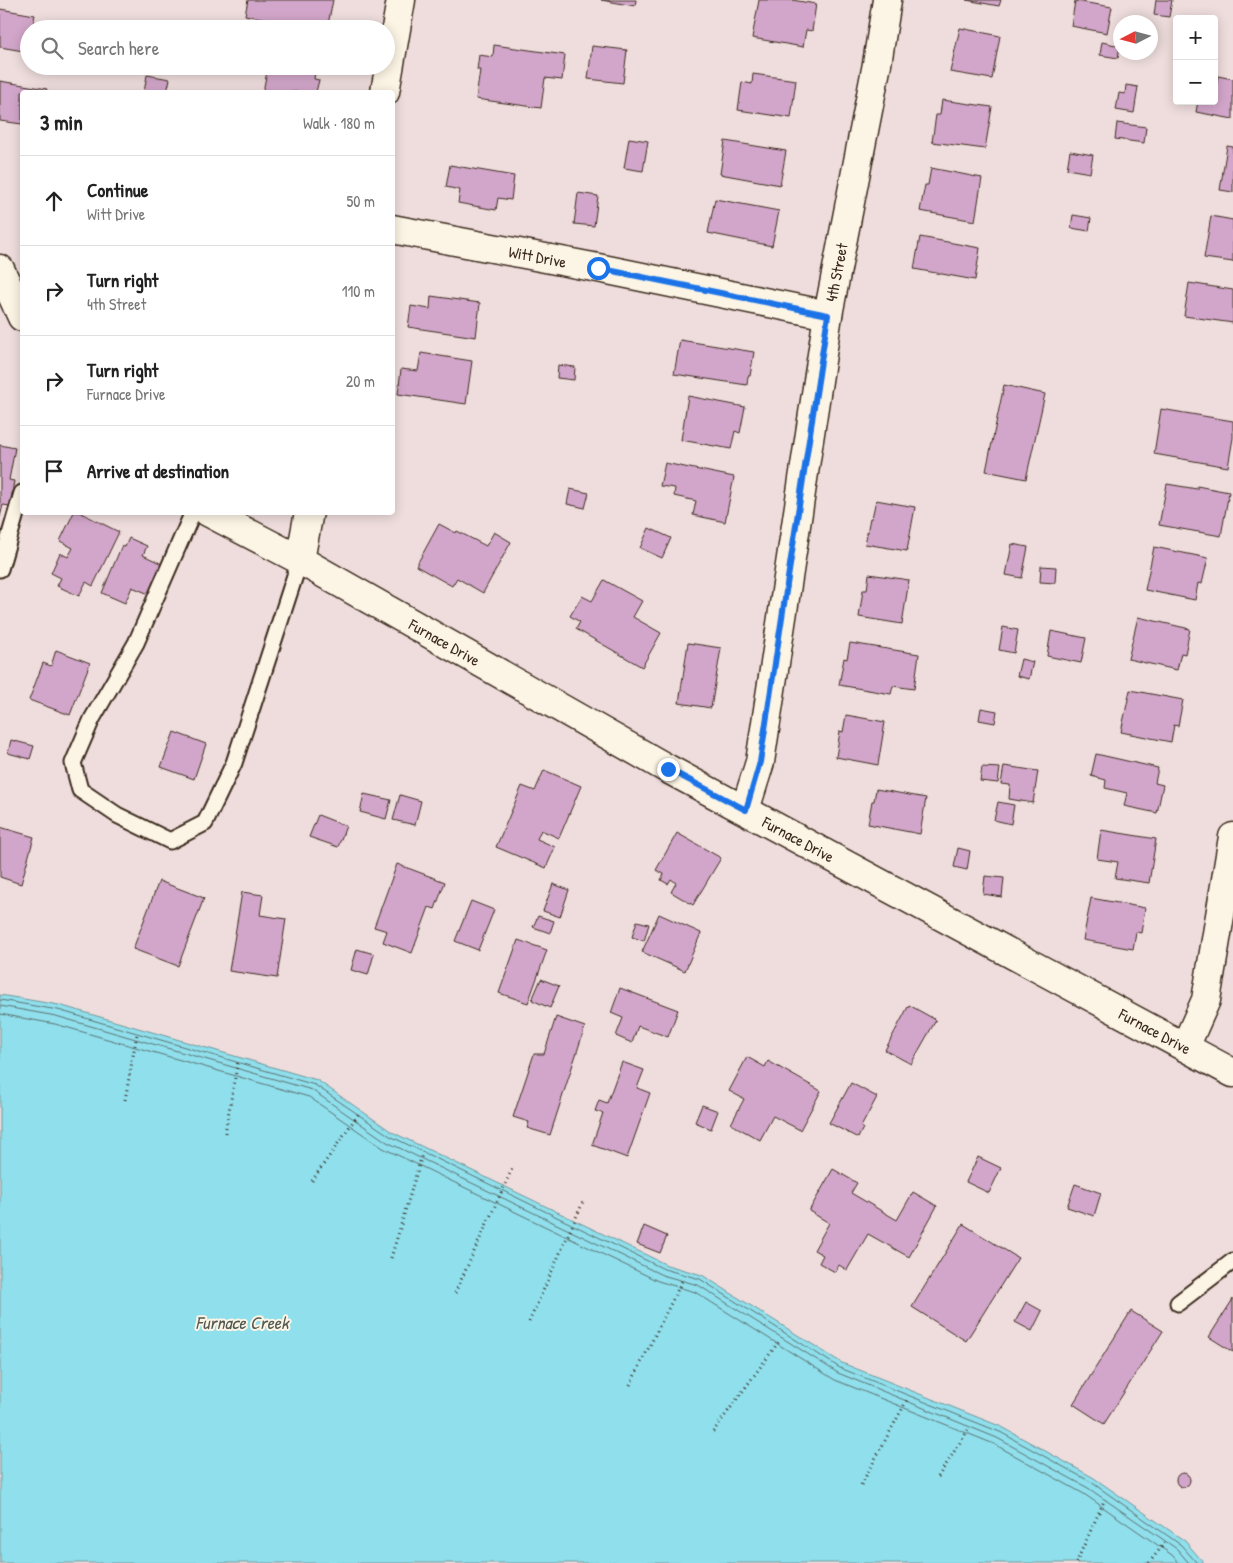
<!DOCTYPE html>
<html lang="en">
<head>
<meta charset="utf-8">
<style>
	body { margin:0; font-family:"Patrick Hand",sans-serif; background:#f2f2f2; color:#222 }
	.controls { position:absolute; right:15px; top:15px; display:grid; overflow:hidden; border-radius:5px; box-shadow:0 2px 12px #0003 }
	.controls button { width:45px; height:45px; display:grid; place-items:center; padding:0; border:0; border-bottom:1px solid #e0e0e0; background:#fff; color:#222; font:25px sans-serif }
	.compass { position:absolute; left:1113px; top:15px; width:45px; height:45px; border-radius:50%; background:#fff; box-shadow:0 2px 12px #0003; rotate:264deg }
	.stop { position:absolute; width:15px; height:15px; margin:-11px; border:4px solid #1a73e8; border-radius:50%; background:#fff }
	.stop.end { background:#1a73e8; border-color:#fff; box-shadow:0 1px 5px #0008 }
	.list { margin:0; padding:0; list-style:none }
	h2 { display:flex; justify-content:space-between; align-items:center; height:65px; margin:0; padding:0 20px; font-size:21px }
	h2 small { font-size:16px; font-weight:400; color:#767676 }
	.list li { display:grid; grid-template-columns:32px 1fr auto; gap:15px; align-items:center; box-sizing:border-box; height:90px; padding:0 20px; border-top:1px solid #e0e0e0 }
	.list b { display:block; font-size:19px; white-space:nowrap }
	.list p { margin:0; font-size:16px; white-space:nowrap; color:#767676 }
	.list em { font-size:16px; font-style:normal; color:#767676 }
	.icon { flex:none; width:28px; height:28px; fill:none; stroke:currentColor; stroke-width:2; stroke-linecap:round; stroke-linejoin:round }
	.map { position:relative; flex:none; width:1233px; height:1563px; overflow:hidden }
	.search { position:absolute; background:#fff; box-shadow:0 2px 12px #0003; left:20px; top:20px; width:375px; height:55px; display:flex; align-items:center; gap:12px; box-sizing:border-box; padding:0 18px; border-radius:28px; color:#767676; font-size:19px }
	.panel { position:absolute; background:#fff; box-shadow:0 2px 12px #0003; left:20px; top:90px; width:375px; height:425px; border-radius:5px }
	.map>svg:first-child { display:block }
	.water { fill:#8fdfec; stroke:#6d979a }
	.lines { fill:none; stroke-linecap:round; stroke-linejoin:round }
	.shore { stroke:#5d7270; stroke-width:1 }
	.building { fill:#d2a6ca; stroke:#3b2a1e }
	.lane-casing { stroke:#3b2a1e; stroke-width:19 }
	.street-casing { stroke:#3b2a1e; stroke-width:31 }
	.path { stroke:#3b2a1e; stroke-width:3; stroke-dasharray:1 4; stroke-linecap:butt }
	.lane { stroke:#fcf5e5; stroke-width:15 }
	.street { stroke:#fcf5e5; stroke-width:28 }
	.route { stroke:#1a73e8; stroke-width:6 }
	.labels { text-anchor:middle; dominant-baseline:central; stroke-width:4; stroke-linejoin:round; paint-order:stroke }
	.street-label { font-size:16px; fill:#3b2a1e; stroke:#fcf5e5 }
	.water-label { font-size:18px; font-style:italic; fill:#505752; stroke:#fcf5e5 }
</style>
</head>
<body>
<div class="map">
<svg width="1233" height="1563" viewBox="0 0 1233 1563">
	<rect width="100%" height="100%" fill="#efdddd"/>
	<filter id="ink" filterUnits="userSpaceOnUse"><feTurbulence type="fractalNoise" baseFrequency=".02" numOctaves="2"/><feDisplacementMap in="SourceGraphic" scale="10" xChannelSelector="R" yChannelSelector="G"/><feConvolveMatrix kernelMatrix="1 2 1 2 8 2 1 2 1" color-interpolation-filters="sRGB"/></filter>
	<g filter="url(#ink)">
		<polygon class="water" points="0,995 59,1005 317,1080 392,1132 667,1265 702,1275 842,1363 1002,1427 1094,1478 1185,1541 1204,1563 0,1563"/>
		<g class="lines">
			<g class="shore">
				<polyline points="0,1000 58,1010 315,1085 390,1136 664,1269 700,1279 840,1368 1000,1432 1091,1482 1181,1545 1197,1563"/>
				<polyline points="0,1006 56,1016 312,1090 387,1142 662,1275 698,1285 838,1373 997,1438 1088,1488 1177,1549 1189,1563"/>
				<polyline points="0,1014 55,1024 309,1097 383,1148 658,1281 695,1292 835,1380 994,1444 1084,1494 1172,1555 1179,1563"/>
			</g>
		</g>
		<g class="building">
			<polygon points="248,0 333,0 327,29 319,29 245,15"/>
			<polygon points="601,0 636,0 635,6"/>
			<polygon points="759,0 792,0 816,4 812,31 806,30 803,47 752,38"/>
			<polygon points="966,0 1001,0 999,6"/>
			<polygon points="1156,0 1172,0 1169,17 1154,15"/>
			<polygon points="1075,1 1112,7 1107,33 1071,26"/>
			<polygon points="0,9 35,15 32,29 29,29 29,52 0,47"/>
			<polygon points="295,25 319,29 295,29"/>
			<polygon points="960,28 1000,36 992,79 950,72"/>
			<polygon points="1102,42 1120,46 1118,58 1100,55"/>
			<polygon points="494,45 565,55 562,80 545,78 541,108 476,99 480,70 477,70 479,55 493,57"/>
			<polygon points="592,46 627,50 623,83 588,79"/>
			<polygon points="268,66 316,66 314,79 319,80 316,92 263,92"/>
			<polygon points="753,74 796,80 791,118 738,110 742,82 752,84"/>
			<polygon points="147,75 170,79 167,92 144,92"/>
			<polygon points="1218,76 1233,79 1233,119 1196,112 1198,101 1214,101"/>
			<polygon points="0,81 47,89 46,92 22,92 22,124 0,121"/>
			<polygon points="1126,85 1138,87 1134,113 1116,110 1119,93 1125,94"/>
			<polygon points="942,100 992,107 985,149 932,142 936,115 940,115"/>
			<polygon points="1117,123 1146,127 1144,143 1115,139"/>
			<polygon points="629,138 648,141 643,171 624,168"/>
			<polygon points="725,141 786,151 780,185 720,174"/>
			<polygon points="1227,146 1233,147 1233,192 1220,190"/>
			<polygon points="1070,151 1093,155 1090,173 1067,169"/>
			<polygon points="450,165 514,176 511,200 498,198 496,210 458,203 460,190 446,187"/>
			<polygon points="931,168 982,178 975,221 920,211 925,185 928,185"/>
			<polygon points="578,193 598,196 594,226 574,224"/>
			<polygon points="715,199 779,211 772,246 708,233"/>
			<polygon points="1073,215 1091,218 1089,231 1071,228"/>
			<polygon points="1211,216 1233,220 1233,262 1204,258"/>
			<polygon points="920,237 980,248 975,280 914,269"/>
			<polygon points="1189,283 1233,290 1233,323 1184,316"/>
			<polygon points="431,296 480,303 476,337 408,327 411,306 430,309"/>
			<polygon points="680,340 754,352 750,376 748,376 747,385 674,374"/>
			<polygon points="421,353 472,361 466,404 398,394 401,369 418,371"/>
			<polygon points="558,365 575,367 574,380 557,378"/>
			<polygon points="1004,385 1045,394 1026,479 986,471"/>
			<polygon points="688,396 745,407 740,433 735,431 731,449 681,440"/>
			<polygon points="1161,409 1233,421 1233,438 1228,467 1154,454"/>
			<polygon points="0,445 15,448 9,480 14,481 10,506 3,505 0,517"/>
			<polygon points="665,463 734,477 725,522 693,515 696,501 674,496 675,488 660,486"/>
			<polygon points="1167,484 1197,489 1197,486 1229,492 1221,536 1159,525"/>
			<polygon points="570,489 589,493 585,508 567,504"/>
			<polygon points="876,500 915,507 907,551 865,544 870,518 872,518"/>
			<polygon points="74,512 79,512 119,532 93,586 86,582 79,596 57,586 61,578 51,573 60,553 68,557 73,548 60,541"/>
			<polygon points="439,524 456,533 457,531 486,546 494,532 511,542 483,593 457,578 452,586 416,566"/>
			<polygon points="649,528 671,538 662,558 640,548"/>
			<polygon points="129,538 147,546 143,555 162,564 149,594 132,587 125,603 102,593 122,545 125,547"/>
			<polygon points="1012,544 1028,547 1022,578 1006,575"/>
			<polygon points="1154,547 1208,558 1202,584 1198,583 1195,600 1145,590"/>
			<polygon points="1041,566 1056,567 1055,583 1040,582"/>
			<polygon points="869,574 909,580 902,624 859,617 863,590 867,590"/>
			<polygon points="604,580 642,601 633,617 661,633 642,667 576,629 580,622 570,616 582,596 592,601"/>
			<polygon points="1138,617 1190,629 1185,654 1181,653 1177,670 1128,659"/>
			<polygon points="1003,627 1018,630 1014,653 999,650"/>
			<polygon points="1051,631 1086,638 1081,663 1047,656"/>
			<polygon points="688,643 721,648 711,708 679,703"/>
			<polygon points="850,643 919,654 914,689 893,686 891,694 839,685 844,658 847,659"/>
			<polygon points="56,650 90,663 70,715 29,700 43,663 51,666"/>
			<polygon points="1021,659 1033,662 1029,679 1017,676"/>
			<polygon points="1130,690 1183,700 1178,726 1174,725 1171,742 1121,732"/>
			<polygon points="981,708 997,711 995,723 979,720"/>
			<polygon points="846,715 885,722 878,765 836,757 840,731 843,732"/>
			<polygon points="174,732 206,744 194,779 161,767"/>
			<polygon points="11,740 34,746 30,759 8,753"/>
			<polygon points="1096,754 1158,768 1155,783 1163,785 1157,813 1124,806 1127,793 1105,788 1106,780 1091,776"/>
			<polygon points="1004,766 1038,771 1033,803 1009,799 1010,785 1001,784"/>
			<polygon points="982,767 1000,768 998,783 980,781"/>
			<polygon points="544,770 581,786 559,838 541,830 537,839 555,847 546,868 496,847 522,786 535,791"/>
			<polygon points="876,789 926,798 920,834 868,824 872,801 874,801"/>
			<polygon points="364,794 391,800 386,819 360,812"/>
			<polygon points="400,795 421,801 415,825 393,820"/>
			<polygon points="998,802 1014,805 1011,824 994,820"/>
			<polygon points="318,815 346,826 338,847 309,837"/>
			<polygon points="0,827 34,837 21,884 0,877"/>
			<polygon points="1101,830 1156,839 1149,883 1115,878 1118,862 1097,859"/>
			<polygon points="677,833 721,858 693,905 671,892 676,883 671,879 668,884 661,880 664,874 656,870"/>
			<polygon points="958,848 970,851 967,870 954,867"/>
			<polygon points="397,864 445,882 435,909 429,907 412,953 383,942 387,931 374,927"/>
			<polygon points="985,876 1004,878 1002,897 983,894"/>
			<polygon points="159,881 204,898 178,966 133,949"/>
			<polygon points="553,884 569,890 560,917 543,911"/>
			<polygon points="242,892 263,895 260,915 286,919 277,978 229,971"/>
			<polygon points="1091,898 1145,908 1141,933 1136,932 1133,949 1083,940"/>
			<polygon points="471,901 494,910 478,950 455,941"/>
			<polygon points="659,914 701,933 685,971 642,952"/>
			<polygon points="538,916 554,921 550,933 533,927"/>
			<polygon points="637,921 649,924 644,941 632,937"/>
			<polygon points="518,940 547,950 528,1003 499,993"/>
			<polygon points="357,949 374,954 368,975 351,970"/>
			<polygon points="541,979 559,986 550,1008 532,1000"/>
			<polygon points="620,988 678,1010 668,1037 638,1026 632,1043 616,1036 623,1018 611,1013"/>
			<polygon points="909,1005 936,1020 911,1064 885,1050"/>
			<polygon points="556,1017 585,1027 550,1135 527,1128 529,1122 513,1117 534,1054 544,1054"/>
			<polygon points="747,1057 765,1067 768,1061 821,1091 800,1130 773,1116 760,1140 731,1124 744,1099 729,1091"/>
			<polygon points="622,1062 644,1070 637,1088 650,1093 627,1158 592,1145 603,1113 595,1111 599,1100 607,1103"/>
			<polygon points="851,1083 877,1097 861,1127 863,1128 858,1138 829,1123"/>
			<polygon points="702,1105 718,1111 711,1129 695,1122"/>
			<polygon points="978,1157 1001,1168 989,1193 966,1182"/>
			<polygon points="833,1169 857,1183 851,1193 897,1220 913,1192 937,1206 909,1257 868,1234 847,1270 839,1265 835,1272 819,1263 823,1255 814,1250 829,1223 809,1211"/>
			<polygon points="1075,1184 1101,1193 1094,1216 1067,1207"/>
			<polygon points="963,1224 1018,1258 966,1341 912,1307"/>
			<polygon points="644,1226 667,1236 660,1253 637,1244"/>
			<polygon points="1233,1299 1233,1352 1209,1337"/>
			<polygon points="1026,1302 1042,1311 1032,1331 1015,1322"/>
			<polygon points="1131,1311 1163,1331 1104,1424 1073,1404"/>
			<circle cx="1183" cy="1480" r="7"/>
		</g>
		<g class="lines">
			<defs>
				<g id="lane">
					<polyline points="193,512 136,643 92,719 73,763 80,790 117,815 170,841 205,823 234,763 300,560"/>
					<polyline points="0,569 22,493"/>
					<polyline points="1178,1303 1233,1261"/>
				</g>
				<g id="street">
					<polyline points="385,92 401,0"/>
					<path id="s1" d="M392,229L598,268L828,315"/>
					<polyline points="0,269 22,317"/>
					<path id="s2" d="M208,512L300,560L668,769L1233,1073"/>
					<polyline points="300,560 309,512"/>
					<path id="s3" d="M745,810L760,762L828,315L877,64L887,0"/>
					<polyline points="1185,1047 1206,1000 1233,837"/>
				</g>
			</defs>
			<use href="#lane" class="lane-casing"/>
			<use href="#street" class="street-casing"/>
			<g class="path">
				<polyline points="125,1100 137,1034"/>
				<polyline points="225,1133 238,1061"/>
				<polyline points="312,1181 359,1113"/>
				<polyline points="391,1258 424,1148"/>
				<polyline points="455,1293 513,1167"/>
				<polyline points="529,1322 583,1202"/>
				<polyline points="630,1385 683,1279"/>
				<polyline points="713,1432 780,1340"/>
				<polyline points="938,1477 968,1430"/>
				<polyline points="861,1485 907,1400"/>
				<polyline points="1076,1563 1105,1499"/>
				<polyline points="1149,1563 1167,1540"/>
			</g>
			<use href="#lane" class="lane"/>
			<use href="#street" class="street"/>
		</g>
	</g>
	<g class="lines" filter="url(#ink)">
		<polyline class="route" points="598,268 828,315 760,762 746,810 668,769"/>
	</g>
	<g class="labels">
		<g class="street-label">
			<text stroke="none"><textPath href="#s1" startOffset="148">Witt Drive</textPath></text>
			<text stroke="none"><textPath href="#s3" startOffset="546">4th Street</textPath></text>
			<text stroke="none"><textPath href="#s2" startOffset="270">Furnace Drive</textPath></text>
			<text stroke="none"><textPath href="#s2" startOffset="675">Furnace Drive</textPath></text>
			<text stroke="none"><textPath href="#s2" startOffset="1080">Furnace Drive</textPath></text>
		</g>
		<g class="water-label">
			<text x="242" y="1322">Furnace Creek</text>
		</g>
	</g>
</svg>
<div class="controls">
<button>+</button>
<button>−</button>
</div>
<svg class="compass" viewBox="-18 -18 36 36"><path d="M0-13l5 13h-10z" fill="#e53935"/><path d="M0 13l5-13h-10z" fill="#767676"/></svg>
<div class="stop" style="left:598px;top:268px"></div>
<div class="stop end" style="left:668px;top:769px"></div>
<div class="search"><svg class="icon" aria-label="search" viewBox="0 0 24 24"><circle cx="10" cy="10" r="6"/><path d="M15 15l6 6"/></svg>Search here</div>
<section class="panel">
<h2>3 min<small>Walk · 180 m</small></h2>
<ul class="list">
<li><svg class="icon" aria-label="ahead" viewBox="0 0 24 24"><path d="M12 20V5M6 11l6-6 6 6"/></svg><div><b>Continue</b><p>Witt Drive</p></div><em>50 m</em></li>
<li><svg class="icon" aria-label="right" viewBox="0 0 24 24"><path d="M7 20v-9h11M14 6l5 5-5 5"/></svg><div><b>Turn right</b><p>4th Street</p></div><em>110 m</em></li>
<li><svg class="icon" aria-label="right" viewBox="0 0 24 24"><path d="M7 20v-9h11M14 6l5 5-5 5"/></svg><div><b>Turn right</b><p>Furnace Drive</p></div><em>20 m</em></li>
<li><svg class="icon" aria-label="arrive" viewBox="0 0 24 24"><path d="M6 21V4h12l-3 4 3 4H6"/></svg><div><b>Arrive at destination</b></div></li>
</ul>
</section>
</div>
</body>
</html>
